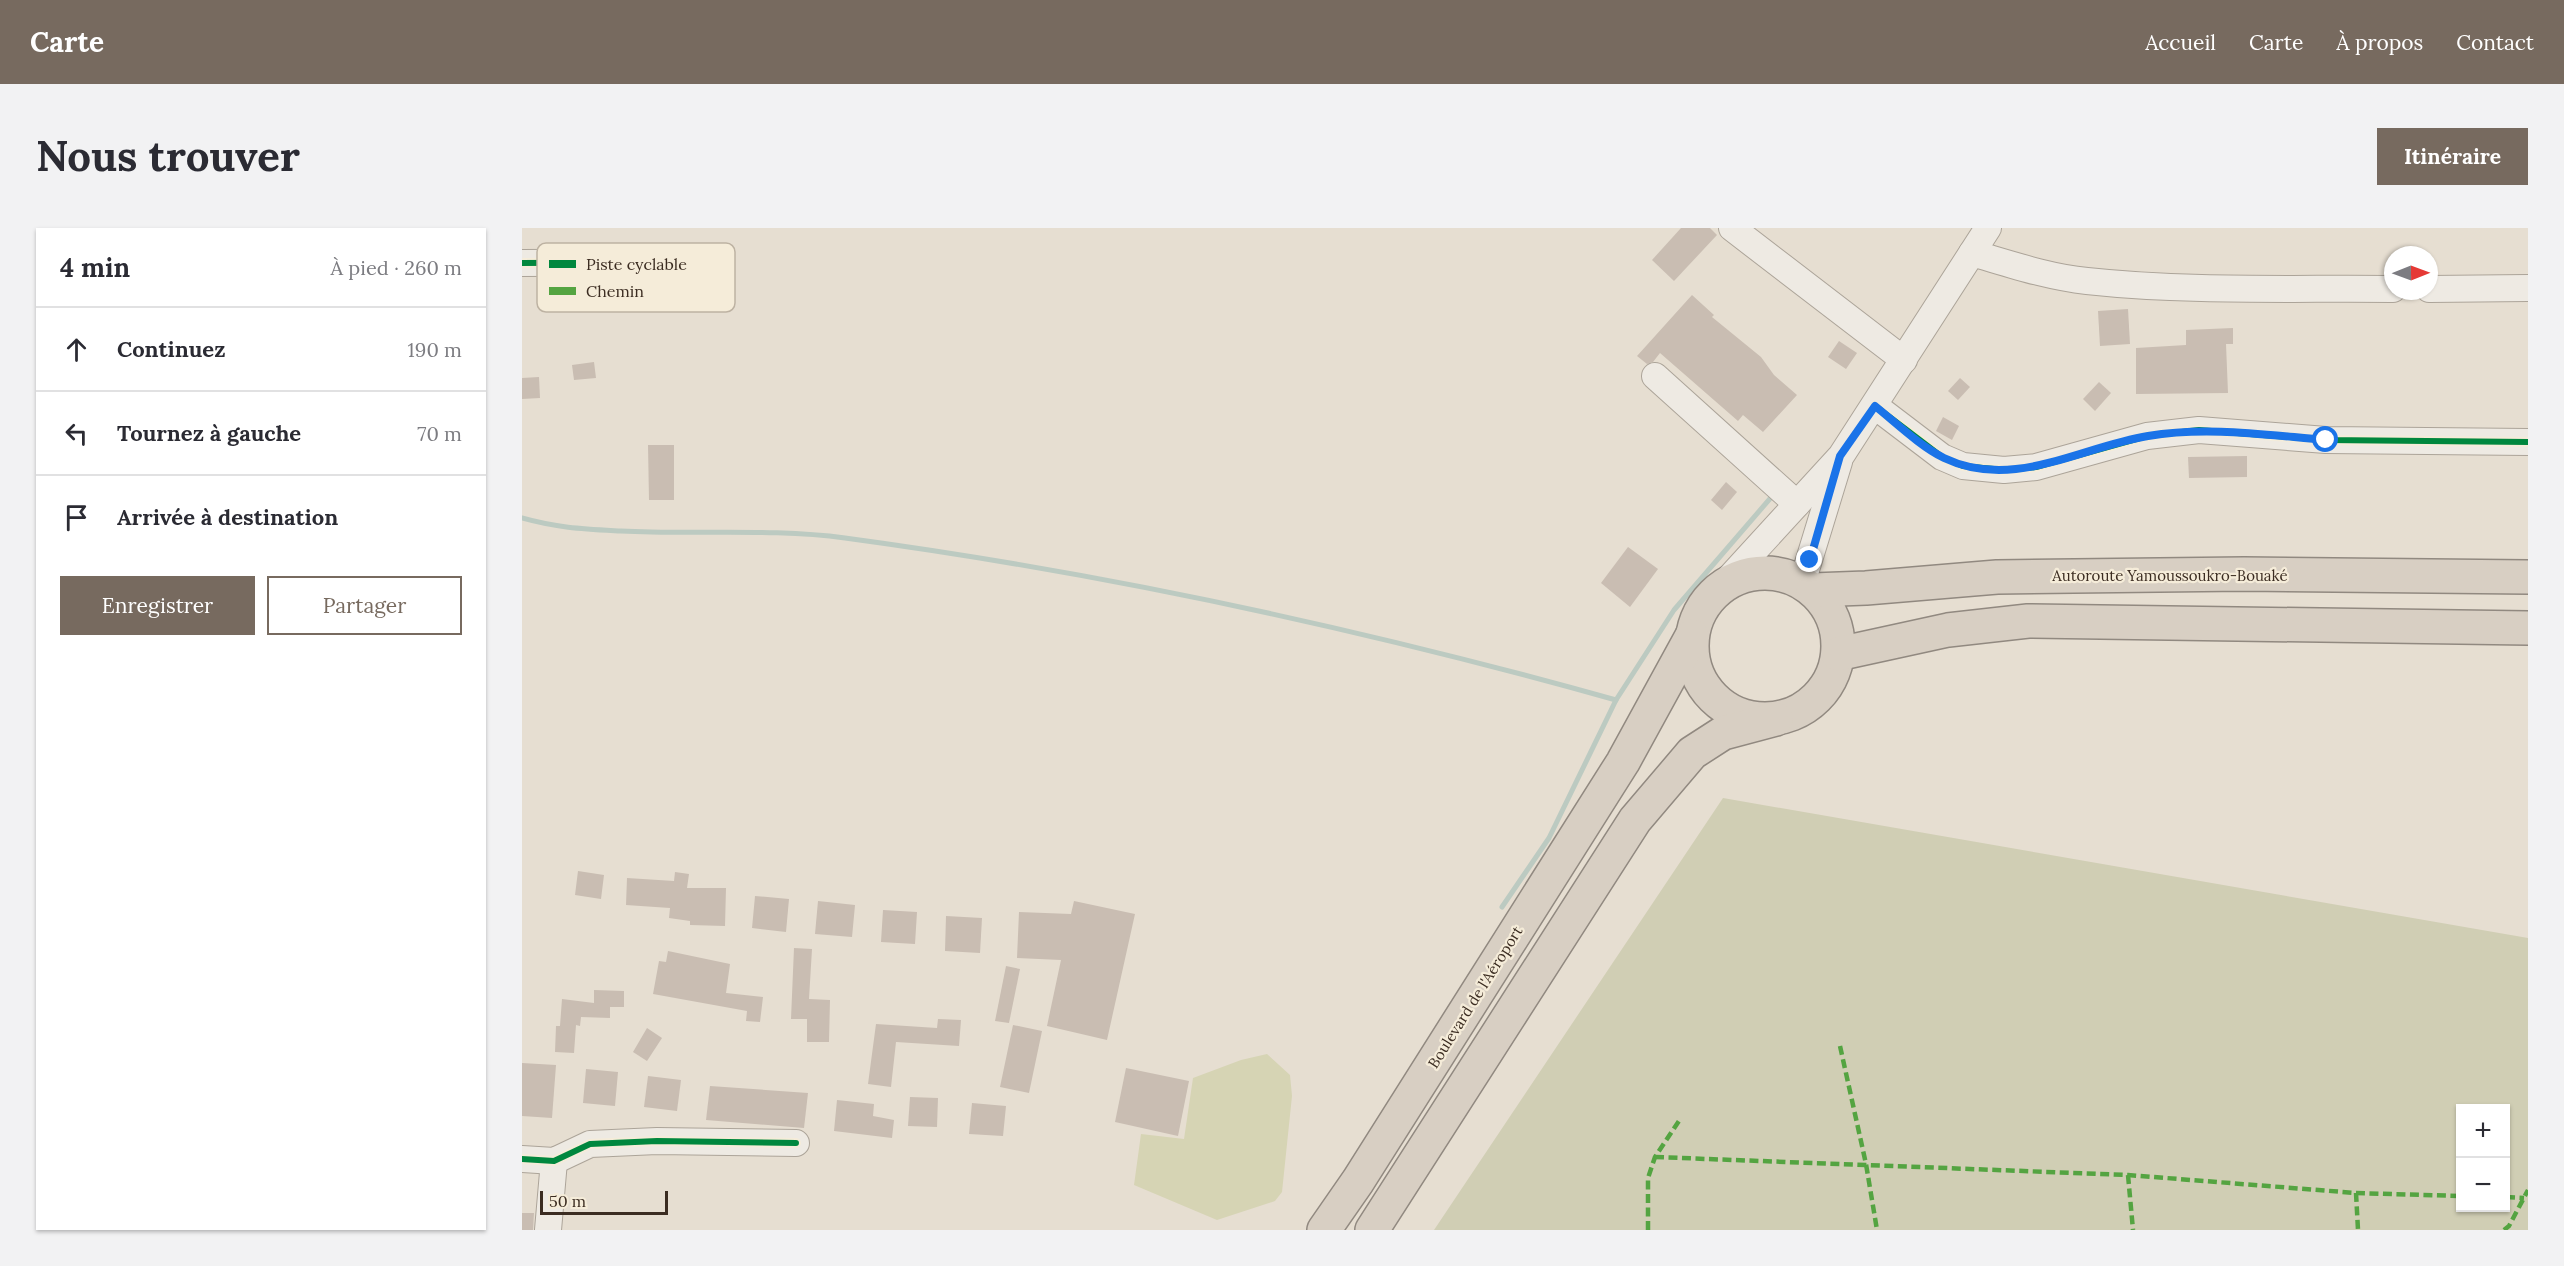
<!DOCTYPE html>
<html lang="fr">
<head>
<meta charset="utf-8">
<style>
	body { margin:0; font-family:Lora,serif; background:#f2f2f3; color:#2b2b33 }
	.controls { position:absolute; right:18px; bottom:18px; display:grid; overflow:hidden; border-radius:0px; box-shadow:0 2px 4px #0004 }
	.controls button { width:54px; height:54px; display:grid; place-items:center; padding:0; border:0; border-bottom:2px solid #e1e1e2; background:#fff; color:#2b2b33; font:30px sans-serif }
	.compass { position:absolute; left:1862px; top:18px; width:54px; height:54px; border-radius:50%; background:#fff; box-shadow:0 2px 4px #0004; rotate:89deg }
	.scale { position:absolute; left:18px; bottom:15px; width:128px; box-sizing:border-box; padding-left:6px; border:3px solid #3b2c21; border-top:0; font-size:16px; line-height:21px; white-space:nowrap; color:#3b2c21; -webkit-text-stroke:4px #f5ecd9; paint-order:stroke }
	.stop { position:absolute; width:18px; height:18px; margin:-14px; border:4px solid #1a73e8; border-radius:50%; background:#fff }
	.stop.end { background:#1a73e8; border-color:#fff; box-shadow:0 2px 6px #0008 }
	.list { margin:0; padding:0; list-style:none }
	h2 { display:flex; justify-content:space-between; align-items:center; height:78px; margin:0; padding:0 24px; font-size:26px }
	h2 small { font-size:20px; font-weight:400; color:#7c7c81 }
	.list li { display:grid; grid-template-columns:39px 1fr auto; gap:18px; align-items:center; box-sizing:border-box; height:84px; padding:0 24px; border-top:2px solid #e1e1e2 }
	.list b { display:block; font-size:22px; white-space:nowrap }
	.list em { font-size:20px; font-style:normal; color:#7c7c81 }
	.actions { display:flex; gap:12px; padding:18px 24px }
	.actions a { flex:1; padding:14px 0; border:2px solid #776a5f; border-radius:0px; text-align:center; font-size:21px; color:#776a5f }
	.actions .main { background:#776a5f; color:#fff }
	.icon { flex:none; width:33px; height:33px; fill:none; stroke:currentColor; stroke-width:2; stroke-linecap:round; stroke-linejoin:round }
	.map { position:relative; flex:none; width:2006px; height:1002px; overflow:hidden; border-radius:0px }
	header { display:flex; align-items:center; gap:36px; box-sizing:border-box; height:84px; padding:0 30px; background:#776a5f; color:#fff }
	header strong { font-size:28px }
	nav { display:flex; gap:33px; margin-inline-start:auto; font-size:21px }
	.intro { display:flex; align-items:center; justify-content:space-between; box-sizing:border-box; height:144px; padding:0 36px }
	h1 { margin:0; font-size:42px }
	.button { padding:15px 27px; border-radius:0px; background:#776a5f; color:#fff; font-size:21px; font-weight:700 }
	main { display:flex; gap:36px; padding:0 36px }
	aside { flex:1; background:#fff; border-radius:0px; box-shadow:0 2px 4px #0004 }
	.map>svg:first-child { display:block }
	.green { fill:#d6d4b4 }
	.cemetery { fill:#d0ceb4; fill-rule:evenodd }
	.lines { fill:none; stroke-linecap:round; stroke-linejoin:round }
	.stream { stroke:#bccac1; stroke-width:5 }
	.building { fill:#c9bdb2 }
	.minor-casing { stroke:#aca499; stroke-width:28 }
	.highway-casing { stroke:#918980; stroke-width:36 }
	.minor { stroke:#eeeae3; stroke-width:26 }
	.highway { stroke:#d8cfc3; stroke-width:33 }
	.quiet { stroke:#54a441; stroke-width:4.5; stroke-dasharray:9 4.5; stroke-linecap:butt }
	.cycleway-casing { stroke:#f5ecd9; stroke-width:10 }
	.cycleway { stroke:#00873e; stroke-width:6 }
	.route { stroke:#1a73e8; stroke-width:8 }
	.labels { text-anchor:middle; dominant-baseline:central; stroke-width:4.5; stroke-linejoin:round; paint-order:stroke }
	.street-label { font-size:15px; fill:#3b2c21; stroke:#f5ecd9 }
	.key { fill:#f5ecd9; stroke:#bdb2a2; stroke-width:1.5 }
	.key-label { font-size:16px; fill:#3b2c21 }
</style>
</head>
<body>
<header>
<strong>Carte</strong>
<nav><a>Accueil</a><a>Carte</a><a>À propos</a><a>Contact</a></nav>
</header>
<div class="intro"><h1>Nous trouver</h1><a class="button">Itinéraire</a></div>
<main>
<aside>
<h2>4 min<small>À pied · 260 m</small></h2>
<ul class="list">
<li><svg class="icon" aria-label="ahead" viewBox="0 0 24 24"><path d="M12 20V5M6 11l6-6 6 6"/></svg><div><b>Continuez</b></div><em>190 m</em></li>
<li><svg class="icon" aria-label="left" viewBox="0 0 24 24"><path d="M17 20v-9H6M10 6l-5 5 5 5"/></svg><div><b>Tournez à gauche</b></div><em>70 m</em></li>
<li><svg class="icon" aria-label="arrive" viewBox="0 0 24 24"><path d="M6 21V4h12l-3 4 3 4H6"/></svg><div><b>Arrivée à destination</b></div></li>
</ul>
<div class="actions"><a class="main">Enregistrer</a><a>Partager</a></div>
</aside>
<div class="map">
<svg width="2006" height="1002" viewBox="0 0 2006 1002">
	<rect width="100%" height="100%" fill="#e6ded1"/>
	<polygon class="green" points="745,826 768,847 770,868 760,964 753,973 695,992 612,957 619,906 662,911 671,850 719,832"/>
	<path class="cemetery" d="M1201,570L2006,710V1002H912ZM1938,880H1984V980H1938Z"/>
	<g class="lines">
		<g class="stream">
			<path d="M0,290C35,300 63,301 99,303C173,307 249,300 323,310C583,345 841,401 1094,472"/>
			<polyline points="980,679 1027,610 1094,472 1152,382 1252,266"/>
		</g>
	</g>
	<g class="building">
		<polygon points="1159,0 1188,0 1195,7 1152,53 1130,32"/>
		<polygon points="1170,67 1192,87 1190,89 1239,129 1252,147 1275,167 1241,204 1221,187 1216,193 1138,125 1131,134 1125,136 1115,128"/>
		<polygon points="1606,81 1608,116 1578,118 1576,83"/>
		<polygon points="1711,100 1711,116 1704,116 1706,165 1614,166 1614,120 1664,117 1664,102"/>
		<polygon points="1317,113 1335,125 1324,141 1306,129"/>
		<polygon points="72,134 74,150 52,152 50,137"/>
		<polygon points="17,149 18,170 0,171 0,150"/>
		<polygon points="1438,150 1448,159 1436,172 1426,163"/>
		<polygon points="1577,154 1589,165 1573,183 1561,171"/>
		<polygon points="1421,189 1437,198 1430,212 1414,203"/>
		<polygon points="126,217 152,217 152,272 127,272"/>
		<polygon points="1725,228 1725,249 1667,250 1666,229"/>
		<polygon points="1204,254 1215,264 1200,282 1189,272"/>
		<polygon points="1106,319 1136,341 1108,379 1079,355"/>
		<polygon points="56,643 82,647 79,671 53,667"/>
		<polygon points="153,644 167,646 165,660 204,660 203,698 168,697 168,693 147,690 148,680 104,677 105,650 152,653"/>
		<polygon points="233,668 267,671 264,704 230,700"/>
		<polygon points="296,673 333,677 330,709 293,706"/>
		<polygon points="552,673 613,686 585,812 525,798 539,732 495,730 497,684 549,686"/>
		<polygon points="361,682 395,684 393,716 359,714"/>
		<polygon points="424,688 460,690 458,725 423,723"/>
		<polygon points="272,720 290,721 287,771 308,772 307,814 285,814 285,791 269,791"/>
		<polygon points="146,723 208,736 204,765 241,769 238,794 224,793 225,783 131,766 137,733 144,734"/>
		<polygon points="484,738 498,741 487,795 473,793"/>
		<polygon points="72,762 102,763 102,779 88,779 88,790 59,789 58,798 54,797 52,825 33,824 34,798 38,798 40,771 72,775"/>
		<polygon points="416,791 439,792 437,818 374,814 369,859 346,856 354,796 415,800"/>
		<polygon points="491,797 520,803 507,865 478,859"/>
		<polygon points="125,800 140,810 125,833 111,824"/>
		<polygon points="0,835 34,837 30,890 0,888"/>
		<polygon points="604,840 667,853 656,908 593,894"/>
		<polygon points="64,841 96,844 93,878 61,875"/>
		<polygon points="126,848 159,852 155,883 122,879"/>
		<polygon points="188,858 286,865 282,900 184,892"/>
		<polygon points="388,869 416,870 415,899 386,898"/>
		<polygon points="315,872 352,876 351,888 372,892 370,910 312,903"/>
		<polygon points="450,875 484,878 481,908 447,906"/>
		<polygon points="0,985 12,985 11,1002 0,1002"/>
	</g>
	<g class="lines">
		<defs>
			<g id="minor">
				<polyline points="1210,0 1382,132"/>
				<path d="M1450,25C1488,36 1526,49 1565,53C1666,64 1770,60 1871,61"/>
				<polyline points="0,35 195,34"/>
				<polyline points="1907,61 2006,60"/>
				<polyline points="1133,148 1275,276"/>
				<polyline points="1353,178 1420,229 1441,238 1482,242 1514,239 1625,208 1677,202 1804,212 2006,214"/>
				<polyline points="1280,355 1317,234"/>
				<polyline points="1200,358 1319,228 1466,0"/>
				<polyline points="0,931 32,933 68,916 135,913 274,915"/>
				<polyline points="26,1002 32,933"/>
			</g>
			<g id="highway">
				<circle cx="1243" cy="418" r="73"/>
				<polyline points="1291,362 1344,360 1475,349 1722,346 2006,349"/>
				<polyline points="1316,426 1426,402 1506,393 2006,400"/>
				<polyline points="802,1002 836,953 1101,534 1170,408"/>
				<polyline points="850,1002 1113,592 1170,525 1201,505 1254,491"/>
			</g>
		</defs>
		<use href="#minor" class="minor-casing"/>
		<use href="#highway" class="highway-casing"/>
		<use href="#minor" class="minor"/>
		<use href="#highway" class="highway"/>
		<g class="quiet">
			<polyline points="1318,818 1344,936 1355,1002"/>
			<polyline points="1133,929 1606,947 1834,965 1938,968"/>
			<polyline points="1606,947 1611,1002"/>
			<polyline points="1834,965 1836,1002"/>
			<polyline points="1984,969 2002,970"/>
			<polyline points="1126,1002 1126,950 1133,929 1159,890"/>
			<polyline points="1982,1002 1987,998 2006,962"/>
		</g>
		<defs>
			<g id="cycleway">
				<polyline points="0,35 195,34"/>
				<polyline points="1353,178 1420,229 1441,238 1482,242 1514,239 1625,208 1677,202 1804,212 2006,214"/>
				<polyline points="0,931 32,933 68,916 135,913 274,915"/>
			</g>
		</defs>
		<use href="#cycleway" class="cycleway-casing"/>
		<use href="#cycleway" class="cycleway"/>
	</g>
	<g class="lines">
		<path class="route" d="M1288,332L1318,228L1353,178C1373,194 1399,219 1422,230C1491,263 1558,219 1626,208C1685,198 1744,207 1804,212"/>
	</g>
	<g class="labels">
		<g class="street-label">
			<text x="1648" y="347">Autoroute Yamoussoukro-Bouaké</text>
			<text transform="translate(953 769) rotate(-58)">Boulevard de l'Aéroport</text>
		</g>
	</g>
	<rect x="15" y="15" width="198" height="69" rx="9" class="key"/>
	<rect x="27" y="32" width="27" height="8" fill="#00873e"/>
	<rect x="27" y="59" width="27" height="8" fill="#54a441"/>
	<g class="key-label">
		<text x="64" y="42">Piste cyclable</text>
		<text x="64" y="69">Chemin</text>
	</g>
</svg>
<div class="controls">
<button>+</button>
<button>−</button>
</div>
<svg class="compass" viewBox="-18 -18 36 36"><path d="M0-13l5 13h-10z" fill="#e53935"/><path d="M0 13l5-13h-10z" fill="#7c7c81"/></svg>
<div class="scale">50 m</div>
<div class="stop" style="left:1804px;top:212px"></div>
<div class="stop end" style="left:1288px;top:332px"></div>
</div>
</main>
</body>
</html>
